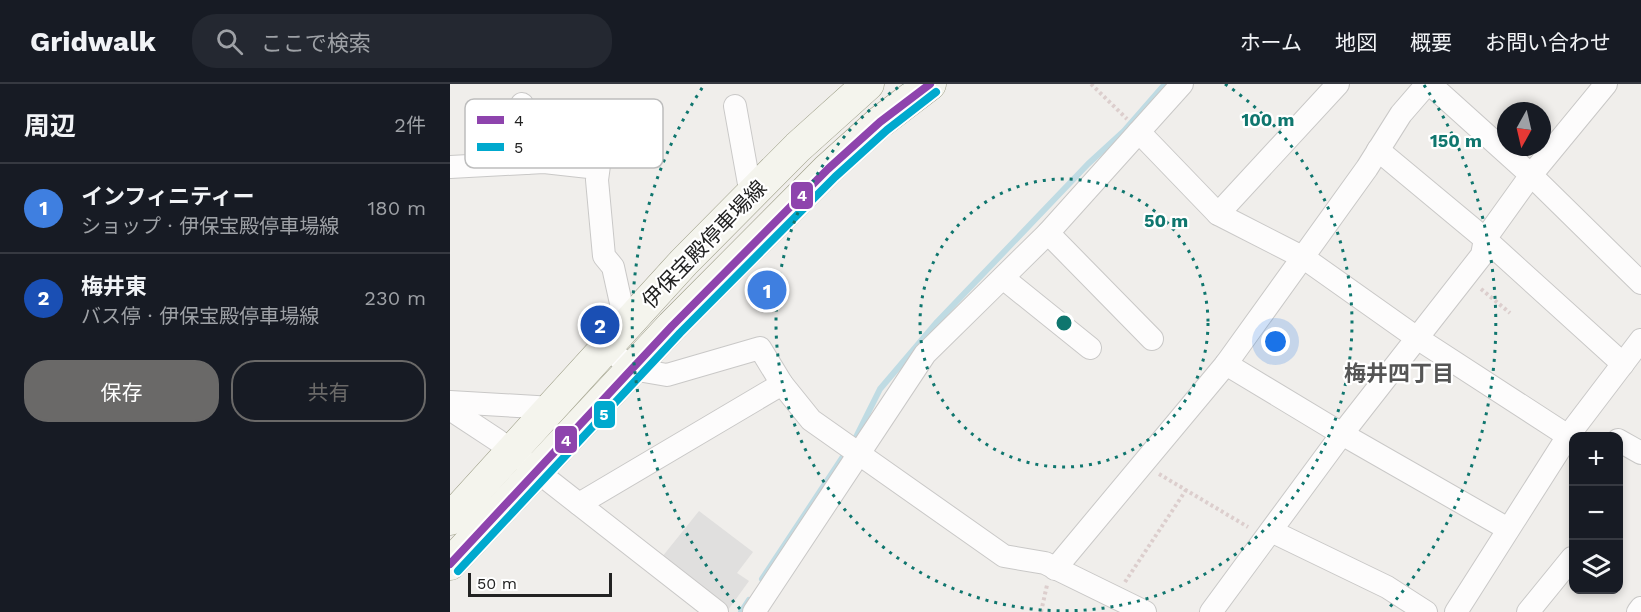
<!DOCTYPE html>
<html lang="ja">
<head>
<meta charset="utf-8">
<style>
	body { margin:0; font-family:"Work Sans","Noto Sans JP",sans-serif; background:#242831; color:#f1f3f6 }
	.controls { position:absolute; right:18px; bottom:18px; display:grid; overflow:hidden; border-radius:12px; box-shadow:0 3px 9px #0003 }
	.controls button { width:54px; height:54px; display:grid; place-items:center; padding:0; border:0; border-bottom:2px solid #363941; background:#171b24; color:#f1f3f6; font:30px sans-serif }
	.compass { position:absolute; left:1047px; top:18px; width:54px; height:54px; border-radius:50%; background:#171b24; box-shadow:0 3px 9px #0003; rotate:188deg }
	.scale { position:absolute; left:18px; bottom:15px; width:144px; box-sizing:border-box; padding-left:6px; border:3px solid #222; border-top:0; font-size:16px; line-height:21px; white-space:nowrap; color:#222; -webkit-text-stroke:4px #fff; paint-order:stroke }
	.you { position:absolute; left:826px; top:258px; width:21px; height:21px; margin:-15px; border:4px solid #fff; border-radius:50%; background:#1a73e8; box-shadow:0 0 0 9px #1a73e833 }
	.badge { display:grid; place-items:center; width:39px; height:39px; border-radius:50%; background:#6a6968; color:#fff; font-size:20px; font-weight:700 }
	.pin { position:absolute; translate:-50% -50%; border:3px solid #fff; box-shadow:0 2px 6px #0006 }
	.list { margin:0; padding:0; list-style:none }
	h2 { display:flex; justify-content:space-between; align-items:center; height:78px; margin:0; padding:0 24px; font-size:26px }
	h2 small { font-size:20px; font-weight:400; color:#9ea1a6 }
	.list li { display:grid; grid-template-columns:39px 1fr auto; gap:18px; align-items:center; box-sizing:border-box; height:90px; padding:0 24px; border-top:2px solid #363941 }
	.list b { display:block; font-size:22px; white-space:nowrap }
	.list p { margin:0; font-size:20px; white-space:nowrap; color:#9ea1a6 }
	.list em { font-size:20px; font-style:normal; color:#9ea1a6 }
	.actions { display:flex; gap:12px; padding:18px 24px }
	.actions a { flex:1; padding:14px 0; border:2px solid #6a6968; border-radius:24px; text-align:center; font-size:21px; color:#6a6968 }
	.actions .main { background:#6a6968; color:#fff }
	.icon { flex:none; width:33px; height:33px; fill:none; stroke:currentColor; stroke-width:2; stroke-linecap:round; stroke-linejoin:round }
	.map { position:relative; flex:none; width:1191px; height:528px; overflow:hidden }
	header { display:flex; align-items:center; gap:36px; box-sizing:border-box; height:84px; padding:0 30px; background:#171b24; border-bottom:2px solid #363941 }
	header strong { font-size:28px }
	nav { display:flex; gap:33px; margin-inline-start:auto; font-size:21px }
	.search { width:420px; height:54px; background:#242831; display:flex; align-items:center; gap:15px; box-sizing:border-box; padding:0 21px; border-radius:24px; color:#9ea1a6; font-size:22px }
	main { display:flex }
	aside { flex:1; background:#171b24 }
	.map>svg:first-child { display:block }
	.parking { fill:#e0dfde }
	.lines { fill:none; stroke-linecap:round; stroke-linejoin:round }
	.stream { stroke:#bfdbe3; stroke-width:6 }
	.minor-casing { stroke:#c9c8c7; stroke-width:24 }
	.secondary-casing { stroke:#999a82; stroke-width:33 }
	.path { stroke:#dccecd; stroke-width:4; stroke-dasharray:3 3; stroke-linecap:butt }
	.minor { stroke:#fdfcfc; stroke-width:22 }
	.secondary { stroke:#f4f4ed; stroke-width:32 }
	.bus-1-casing { stroke:#fff; stroke-width:12 }
	.bus-2-casing { stroke:#fff; stroke-width:12 }
	.bus-1 { stroke:#8e44ad; stroke-width:8 }
	.bus-2 { stroke:#00a9ce; stroke-width:8 }
	.ring { fill:none; stroke:#0f766e; stroke-width:3; stroke-dasharray:3 6 }
	.labels { text-anchor:middle; dominant-baseline:central; stroke-width:4.5; stroke-linejoin:round; paint-order:stroke }
	.street-label { font-size:21px; fill:#222; stroke:#fff }
	.neighbourhood-label { font-size:22px; font-weight:bold; fill:#555; stroke:#fff }
	.key { fill:#fff; stroke:#bdbdbd; stroke-width:1.5 }
	.key-label { font-size:16px; fill:#222 }
	.centre { fill:#0f766e; stroke:#fff; stroke-width:3 }
	.ring-label { font-size:18px; text-anchor:middle; font-weight:bold; fill:#0f766e; stroke:#fff; stroke-width:4.5; stroke-linejoin:round; paint-order:stroke }
	.line-badge { stroke:#fff; stroke-width:2 }
	.badge-label { font-size:16px; text-anchor:middle; font-weight:bold; fill:#fff }
</style>
</head>
<body>
<header>
<strong>Gridwalk</strong>
<div class="search"><svg class="icon" aria-label="search" viewBox="0 0 24 24"><circle cx="10" cy="10" r="6"/><path d="M15 15l6 6"/></svg>ここで検索</div>
<nav><a>ホーム</a><a>地図</a><a>概要</a><a>お問い合わせ</a></nav>
</header>
<main>
<aside>
<h2>周辺<small>2件</small></h2>
<ul class="list">
<li><span class="badge" style="background:#3f7fe0">1</span><div><b>インフィニティー</b><p>ショップ · 伊保宝殿停車場線</p></div><em>180 m</em></li>
<li><span class="badge" style="background:#1a4fb4">2</span><div><b>梅井東</b><p>バス停 · 伊保宝殿停車場線</p></div><em>230 m</em></li>
</ul>
<div class="actions"><a class="main">保存</a><a>共有</a></div>
</aside>
<div class="map">
<svg width="1191" height="528" viewBox="0 0 1191 528">
	<rect width="100%" height="100%" fill="#f0eeeb"/>
	<polygon class="parking" points="249,427 303,468 287,489 299,497 278,526 212,473"/>
	<g class="lines">
		<g class="stream">
			<polyline points="312,495 406,353 430,305 487,238 638,80 674,47 715,0"/>
			<polyline points="291,528 299,516"/>
		</g>
		<defs>
			<g id="minor">
				<polyline points="980,0 1081,91 1191,199"/>
				<polyline points="72,20 76,79"/>
				<polyline points="285,22 301,111"/>
				<polyline points="133,33 155,37 147,96 154,172 163,183 176,242"/>
				<polyline points="155,37 177,39"/>
				<polyline points="689,48 768,130 854,174 967,254 1118,352 1124,354"/>
				<polyline points="928,66 1035,155 1173,280"/>
				<polyline points="0,83 94,78 148,84"/>
				<polyline points="768,130 888,0"/>
				<polyline points="598,149 702,255"/>
				<polyline points="553,194 640,264"/>
				<polyline points="157,263 182,285 217,291 310,264 332,300 361,336 554,472 595,479 695,528"/>
				<polyline points="776,280 892,350 1058,445"/>
				<polyline points="0,318 103,324"/>
				<polyline points="0,325 47,356 267,528"/>
				<polyline points="1168,356 1191,369"/>
				<polyline points="129,420 332,300"/>
				<polyline points="821,447 937,503 976,528"/>
				<polyline points="605,485 776,280 917,84 951,30 977,0"/>
				<polyline points="304,528 475,270 598,149 732,0"/>
				<polyline points="761,528 892,350 1032,171 1035,155 1081,91 1156,0"/>
				<polyline points="1006,528 1118,352 1191,256"/>
				<polyline points="1078,528 1122,474"/>
				<polyline points="1188,528 1191,524"/>
			</g>
			<g id="secondary">
				<polyline points="0,435 234,178 348,63 418,0"/>
				<polyline points="0,480 222,242 378,85 430,38 480,0"/>
			</g>
		</defs>
		<use href="#minor" class="minor-casing"/>
		<use href="#secondary" class="secondary-casing"/>
		<g class="path">
			<polyline points="641,0 677,35"/>
			<polyline points="1031,205 1060,229"/>
			<polyline points="709,390 798,443"/>
			<polyline points="675,498 736,406"/>
			<polyline points="591,528 597,501"/>
		</g>
		<use href="#minor" class="minor"/>
		<use href="#secondary" class="secondary"/>
		<defs>
			<polyline id="bus-1" points="0,480 222,242 378,85 430,38 480,0"/>
			<polyline id="bus-2" points="8,487 230,249 385,93 437,46 486,8"/>
		</defs>
		<use href="#bus-1" class="bus-1-casing"/>
		<use href="#bus-2" class="bus-2-casing"/>
		<use href="#bus-1" class="bus-1"/>
		<use href="#bus-2" class="bus-2"/>
	</g>
	<g class="ring">
		<circle cx="614" cy="239" r="144"/>
		<path d="M775 0A288 288 0 1 1 453 0"/>
		<path d="M290 525A432 432 0 0 1 254 1M974 1A432 432 0 0 1 938 525"/>
	</g>
	<g class="labels">
		<g class="street-label">
			<text transform="translate(254 160) rotate(-46)">伊保宝殿停車場線</text>
		</g>
		<g class="neighbourhood-label">
			<text x="949" y="289">梅井四丁目</text>
		</g>
	</g>
	<rect x="15" y="15" width="198" height="69" rx="9" class="key"/>
	<rect x="27" y="32" width="27" height="8" fill="#8e44ad"/>
	<rect x="27" y="59" width="27" height="8" fill="#00a9ce"/>
	<g class="key-label">
		<text x="64" y="42">4</text>
		<text x="64" y="69">5</text>
	</g>
	<circle cx="614" cy="239" r="9" class="centre"/>
	<g class="ring-label">
		<text x="818" y="42">100 m</text>
		<text x="1006" y="63">150 m</text>
		<text x="716" y="143">50 m</text>
	</g>
	<g class="line-badge">
		<rect x="340" y="97" width="24" height="29" rx="6" fill="#8e44ad"/>
		<rect x="143" y="316" width="23" height="29" rx="6" fill="#00a9ce"/>
		<rect x="104" y="341" width="24" height="29" rx="6" fill="#8e44ad"/>
	</g>
	<g class="badge-label">
		<text x="352" y="117">4</text>
		<text x="154" y="336">5</text>
		<text x="116" y="362">4</text>
	</g>
</svg>
<div class="controls">
<button>+</button>
<button>−</button>
<button><svg class="icon" aria-label="layers" viewBox="0 0 24 24"><path d="M12 4l9 5-9 5-9-5zM3 14l9 5 9-5"/></svg></button>
</div>
<svg class="compass" viewBox="-18 -18 36 36"><path d="M0-13l5 13h-10z" fill="#e53935"/><path d="M0 13l5-13h-10z" fill="#9ea1a6"/></svg>
<div class="scale">50 m</div>
<div class="you"></div>
<div class="pin badge" style="left:317px;top:206px;background:#3f7fe0">1</div>
<div class="pin badge" style="left:150px;top:241px;background:#1a4fb4">2</div>
</div>
</main>
</body>
</html>
